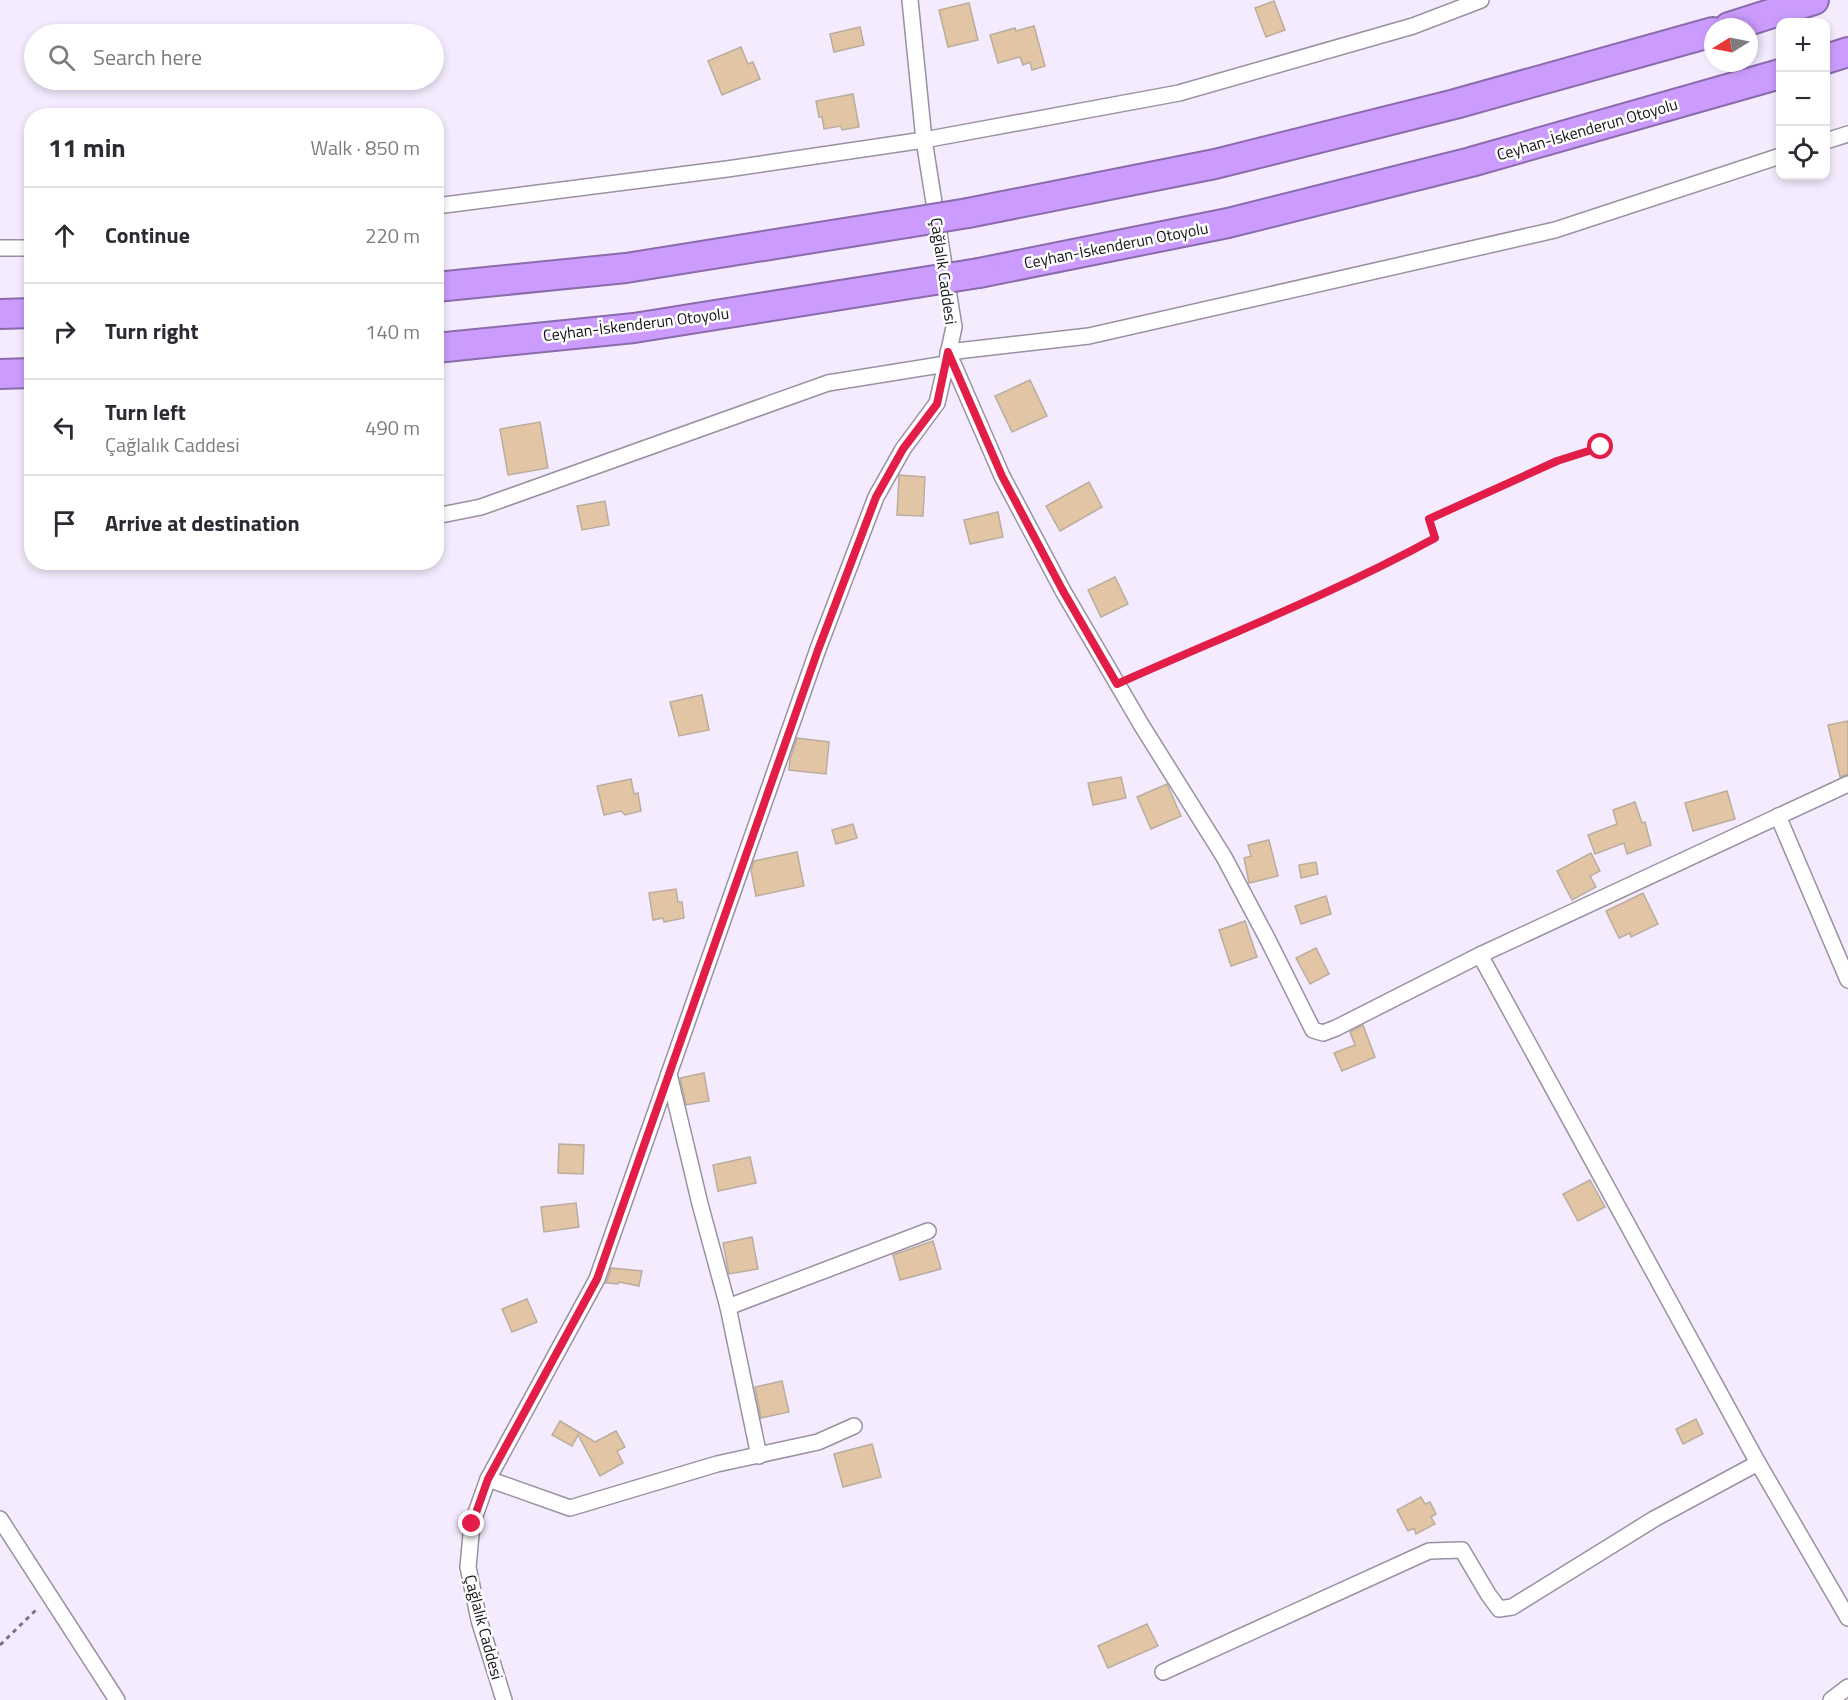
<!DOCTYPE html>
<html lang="en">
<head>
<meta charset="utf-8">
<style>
	body { margin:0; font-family:"Titillium Web",sans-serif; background:#f2f2f3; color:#2b2b33 }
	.controls { position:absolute; right:18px; top:18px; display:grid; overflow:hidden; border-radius:12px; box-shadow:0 3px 9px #0003 }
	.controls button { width:54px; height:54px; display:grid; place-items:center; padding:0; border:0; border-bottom:2px solid #e1e1e2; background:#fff; color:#2b2b33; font:30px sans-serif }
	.compass { position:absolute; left:1704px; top:18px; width:54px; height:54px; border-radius:50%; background:#fff; box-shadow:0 3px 9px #0003; rotate:260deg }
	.stop { position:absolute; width:18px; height:18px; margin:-14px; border:4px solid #e11d48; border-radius:50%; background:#fff }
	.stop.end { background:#e11d48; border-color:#fff; box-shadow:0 2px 6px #0008 }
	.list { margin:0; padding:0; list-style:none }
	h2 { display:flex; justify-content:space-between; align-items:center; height:78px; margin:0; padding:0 24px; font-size:26px }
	h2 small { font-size:20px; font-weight:400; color:#7c7c81 }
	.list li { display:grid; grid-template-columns:39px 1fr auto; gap:18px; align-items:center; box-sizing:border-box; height:96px; padding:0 24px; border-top:2px solid #e1e1e2 }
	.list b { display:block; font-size:22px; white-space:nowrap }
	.list p { margin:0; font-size:20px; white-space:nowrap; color:#7c7c81 }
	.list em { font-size:20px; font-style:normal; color:#7c7c81 }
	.icon { flex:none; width:33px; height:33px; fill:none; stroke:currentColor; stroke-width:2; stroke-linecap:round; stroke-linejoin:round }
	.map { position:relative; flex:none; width:1848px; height:1700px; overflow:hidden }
	.search { position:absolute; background:#fff; box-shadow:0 3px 9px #0003; left:24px; top:24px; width:420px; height:66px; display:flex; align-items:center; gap:15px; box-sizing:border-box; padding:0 21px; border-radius:33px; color:#7c7c81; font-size:22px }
	.panel { position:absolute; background:#fff; box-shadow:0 3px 9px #0003; left:24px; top:108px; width:420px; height:462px; border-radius:24px }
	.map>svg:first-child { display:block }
	.building { fill:#e1c5a5; stroke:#baad9e; stroke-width:1.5 }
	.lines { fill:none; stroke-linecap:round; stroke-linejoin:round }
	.minor-casing { stroke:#9991a2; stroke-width:18 }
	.motorway-casing { stroke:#8b6bac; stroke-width:32 }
	.path { stroke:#7a7681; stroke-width:3; stroke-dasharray:4.5 4.5; stroke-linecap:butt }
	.minor { stroke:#fff; stroke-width:15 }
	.motorway { stroke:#cb9cfd; stroke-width:28 }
	.motorway-bridge-casing { stroke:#8b6bac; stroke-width:32; stroke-linecap:butt }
	.motorway-bridge { stroke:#cb9cfd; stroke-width:28 }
	.route { stroke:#e11d48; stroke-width:8 }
	.labels { text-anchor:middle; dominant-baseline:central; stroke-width:5; stroke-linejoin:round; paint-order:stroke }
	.street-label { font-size:16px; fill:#131117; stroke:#fdfdfd }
</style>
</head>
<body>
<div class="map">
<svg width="1848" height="1700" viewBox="0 0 1848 1700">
	<rect width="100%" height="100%" fill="#f4ecfe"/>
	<g class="building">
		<polygon points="1274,1 1285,30 1266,37 1255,8"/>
		<polygon points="969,3 978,40 948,47 939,10"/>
		<polygon points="1034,26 1045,66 1032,70 1030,62 1023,65 1020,57 998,63 990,35 1015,28 1016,31"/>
		<polygon points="860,27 864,45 834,52 830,34"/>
		<polygon points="741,47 748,64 753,62 760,79 722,95 708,61"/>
		<polygon points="853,94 859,127 842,130 841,126 824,129 822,117 819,117 816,101"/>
		<polygon points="1030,380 1047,416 1012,432 995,396"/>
		<polygon points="540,422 548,468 508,475 500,429"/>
		<polygon points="899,475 925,477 923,516 897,515"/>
		<polygon points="1089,482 1102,507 1060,531 1046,506"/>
		<polygon points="605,501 609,525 582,530 577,506"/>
		<polygon points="998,512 1003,537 970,544 964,520"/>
		<polygon points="1115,577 1128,604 1101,617 1088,590"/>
		<polygon points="702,695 709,730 679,736 670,702"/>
		<polygon points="1848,721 1848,774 1840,777 1828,725"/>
		<polygon points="797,738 829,742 826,774 789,770 790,759"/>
		<polygon points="1121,777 1126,798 1093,805 1088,783"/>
		<polygon points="631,779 634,794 638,793 641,811 625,815 621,811 604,815 597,786"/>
		<polygon points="1167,784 1181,816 1151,829 1137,797"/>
		<polygon points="1727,791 1735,819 1693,831 1685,803"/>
		<polygon points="1635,802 1642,823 1645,822 1651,845 1627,854 1624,843 1595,854 1588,835 1617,824 1613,810"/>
		<polygon points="853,824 857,838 836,844 832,830"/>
		<polygon points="1269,840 1278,876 1249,883 1244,858 1251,856 1248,845"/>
		<polygon points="797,852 804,886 756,896 751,870 754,861"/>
		<polygon points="1591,853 1600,871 1590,876 1596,887 1572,900 1557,871"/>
		<polygon points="1316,862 1318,874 1301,878 1299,865"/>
		<polygon points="676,889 678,902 682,902 684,918 664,922 663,918 653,920 649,893"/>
		<polygon points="1643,893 1658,924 1631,937 1630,933 1619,938 1606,911"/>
		<polygon points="1326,896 1331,914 1301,924 1295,906"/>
		<polygon points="1245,921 1257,957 1231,966 1219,930"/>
		<polygon points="1316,948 1329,974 1310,984 1296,958"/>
		<polygon points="1363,1025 1375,1057 1342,1071 1334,1053 1355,1045 1350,1032"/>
		<polygon points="704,1073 709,1101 686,1105 680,1078"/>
		<polygon points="559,1144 584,1145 583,1174 558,1173"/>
		<polygon points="750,1157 756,1183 718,1191 713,1165"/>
		<polygon points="1590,1180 1605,1207 1578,1221 1563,1194"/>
		<polygon points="576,1203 579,1227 544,1232 541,1207"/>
		<polygon points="752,1237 758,1269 729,1274 723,1243"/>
		<polygon points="933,1241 941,1269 900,1280 893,1255"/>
		<polygon points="611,1268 642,1271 639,1286 619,1282 618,1284 606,1283"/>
		<polygon points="527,1299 537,1322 512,1332 502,1309"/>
		<polygon points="782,1381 789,1412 761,1418 755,1387"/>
		<polygon points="1696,1419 1703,1434 1683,1444 1676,1429"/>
		<polygon points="560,1421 595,1442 616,1431 625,1447 617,1451 623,1463 600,1476 578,1435 572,1446 552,1435"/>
		<polygon points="872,1444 881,1477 843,1487 834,1454"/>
		<polygon points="1421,1497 1425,1504 1430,1502 1436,1514 1431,1517 1435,1524 1416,1534 1414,1528 1408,1531 1397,1510"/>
		<polygon points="1147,1624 1158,1646 1108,1668 1098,1646"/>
	</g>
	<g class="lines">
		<defs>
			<g id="minor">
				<polyline points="1826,141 1848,134"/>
				<polyline points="1780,156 1555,230 1089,336 948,352 1002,476 1063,591 1142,726 1224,857 1267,938 1313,1030 1323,1033 1336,1028 1480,955 1848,784"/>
				<polyline points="436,206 727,169 924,140 1179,93 1413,26 1481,0"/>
				<polyline points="0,248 32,248"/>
				<polyline points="436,516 481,507 828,383 946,364"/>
				<polyline points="1778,816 1848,980"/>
				<polyline points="1480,955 1758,1463 1848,1618"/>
				<polyline points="669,1074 700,1204 728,1307 759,1456"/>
				<polyline points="728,1307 928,1231"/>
				<polyline points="488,1479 570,1508 717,1464 818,1442 854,1426"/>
				<polyline points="0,1519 117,1700"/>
				<polyline points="1163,1672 1429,1551 1462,1550 1488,1594 1499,1609 1512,1607 1654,1519 1758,1463"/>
				<polyline points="504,1700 479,1620 468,1567 472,1524 488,1479 597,1279 818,649 876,497 903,449 937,403 946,364 954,327 924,140 910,0"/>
				<polyline points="1831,1700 1848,1687"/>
			</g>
			<g id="motorway">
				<polyline points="1729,27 1814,0"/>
				<polyline points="1826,59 1848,52"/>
				<polyline points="968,213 1215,164 1455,104 1713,32"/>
				<polyline points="979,273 1228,223 1471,162 1780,74"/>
				<polyline points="436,287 626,268 907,223"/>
				<polyline points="0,314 32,313"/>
				<polyline points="436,348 634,328 916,283"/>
				<polyline points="0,374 32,373"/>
			</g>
		</defs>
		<use href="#minor" class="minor-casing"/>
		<use href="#motorway" class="motorway-casing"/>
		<g class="path">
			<path d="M1130,678C1232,632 1337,592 1435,538L1429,519L1557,461L1601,447"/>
			<polyline points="0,1645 38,1608"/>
		</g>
		<use href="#minor" class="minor"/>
		<use href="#motorway" class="motorway"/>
		<defs>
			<g id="motorway-bridge">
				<polyline points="907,223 968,213"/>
				<polyline points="916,283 979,273"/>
			</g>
		</defs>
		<use href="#motorway-bridge" class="motorway-bridge-casing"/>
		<use href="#motorway-bridge" class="motorway-bridge"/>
	</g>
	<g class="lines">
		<path class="route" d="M472,1524L488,1479L597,1279L818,650L876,497L903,449L937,404L948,352L1002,476L1063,591L1117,684C1224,636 1333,594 1435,538L1429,519L1557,461L1601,447"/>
	</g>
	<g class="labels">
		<g class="street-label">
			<text transform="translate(1587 129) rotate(-16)">Ceyhan-İskenderun Otoyolu</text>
			<text transform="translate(1116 245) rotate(-11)">Ceyhan-İskenderun Otoyolu</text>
			<text transform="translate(944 271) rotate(82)">Çağlalık Caddesi</text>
			<text transform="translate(636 324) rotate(-7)">Ceyhan-İskenderun Otoyolu</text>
			<text transform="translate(484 1627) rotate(75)">Çağlalık Caddesi</text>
		</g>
	</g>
</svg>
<div class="controls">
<button>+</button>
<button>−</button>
<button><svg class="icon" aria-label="locate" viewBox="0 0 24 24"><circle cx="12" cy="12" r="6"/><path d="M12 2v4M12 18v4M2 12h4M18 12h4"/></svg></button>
</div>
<svg class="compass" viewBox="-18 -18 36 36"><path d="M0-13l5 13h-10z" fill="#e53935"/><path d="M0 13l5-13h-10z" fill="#7c7c81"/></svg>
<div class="stop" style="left:1601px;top:447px"></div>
<div class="stop end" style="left:472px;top:1524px"></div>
<div class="search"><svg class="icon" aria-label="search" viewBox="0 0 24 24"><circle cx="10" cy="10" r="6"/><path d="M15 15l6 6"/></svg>Search here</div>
<section class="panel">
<h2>11 min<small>Walk · 850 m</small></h2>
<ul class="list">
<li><svg class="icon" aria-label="ahead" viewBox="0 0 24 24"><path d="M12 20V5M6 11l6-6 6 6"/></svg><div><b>Continue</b></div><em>220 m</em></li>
<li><svg class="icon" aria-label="right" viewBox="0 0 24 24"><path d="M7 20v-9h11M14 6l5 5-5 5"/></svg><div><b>Turn right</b></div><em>140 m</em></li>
<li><svg class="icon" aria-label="left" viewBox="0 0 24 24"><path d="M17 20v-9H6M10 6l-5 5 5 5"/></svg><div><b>Turn left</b><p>Çağlalık Caddesi</p></div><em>490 m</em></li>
<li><svg class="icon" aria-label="arrive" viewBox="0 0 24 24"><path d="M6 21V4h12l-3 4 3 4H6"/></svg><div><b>Arrive at destination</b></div></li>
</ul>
</section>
</div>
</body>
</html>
